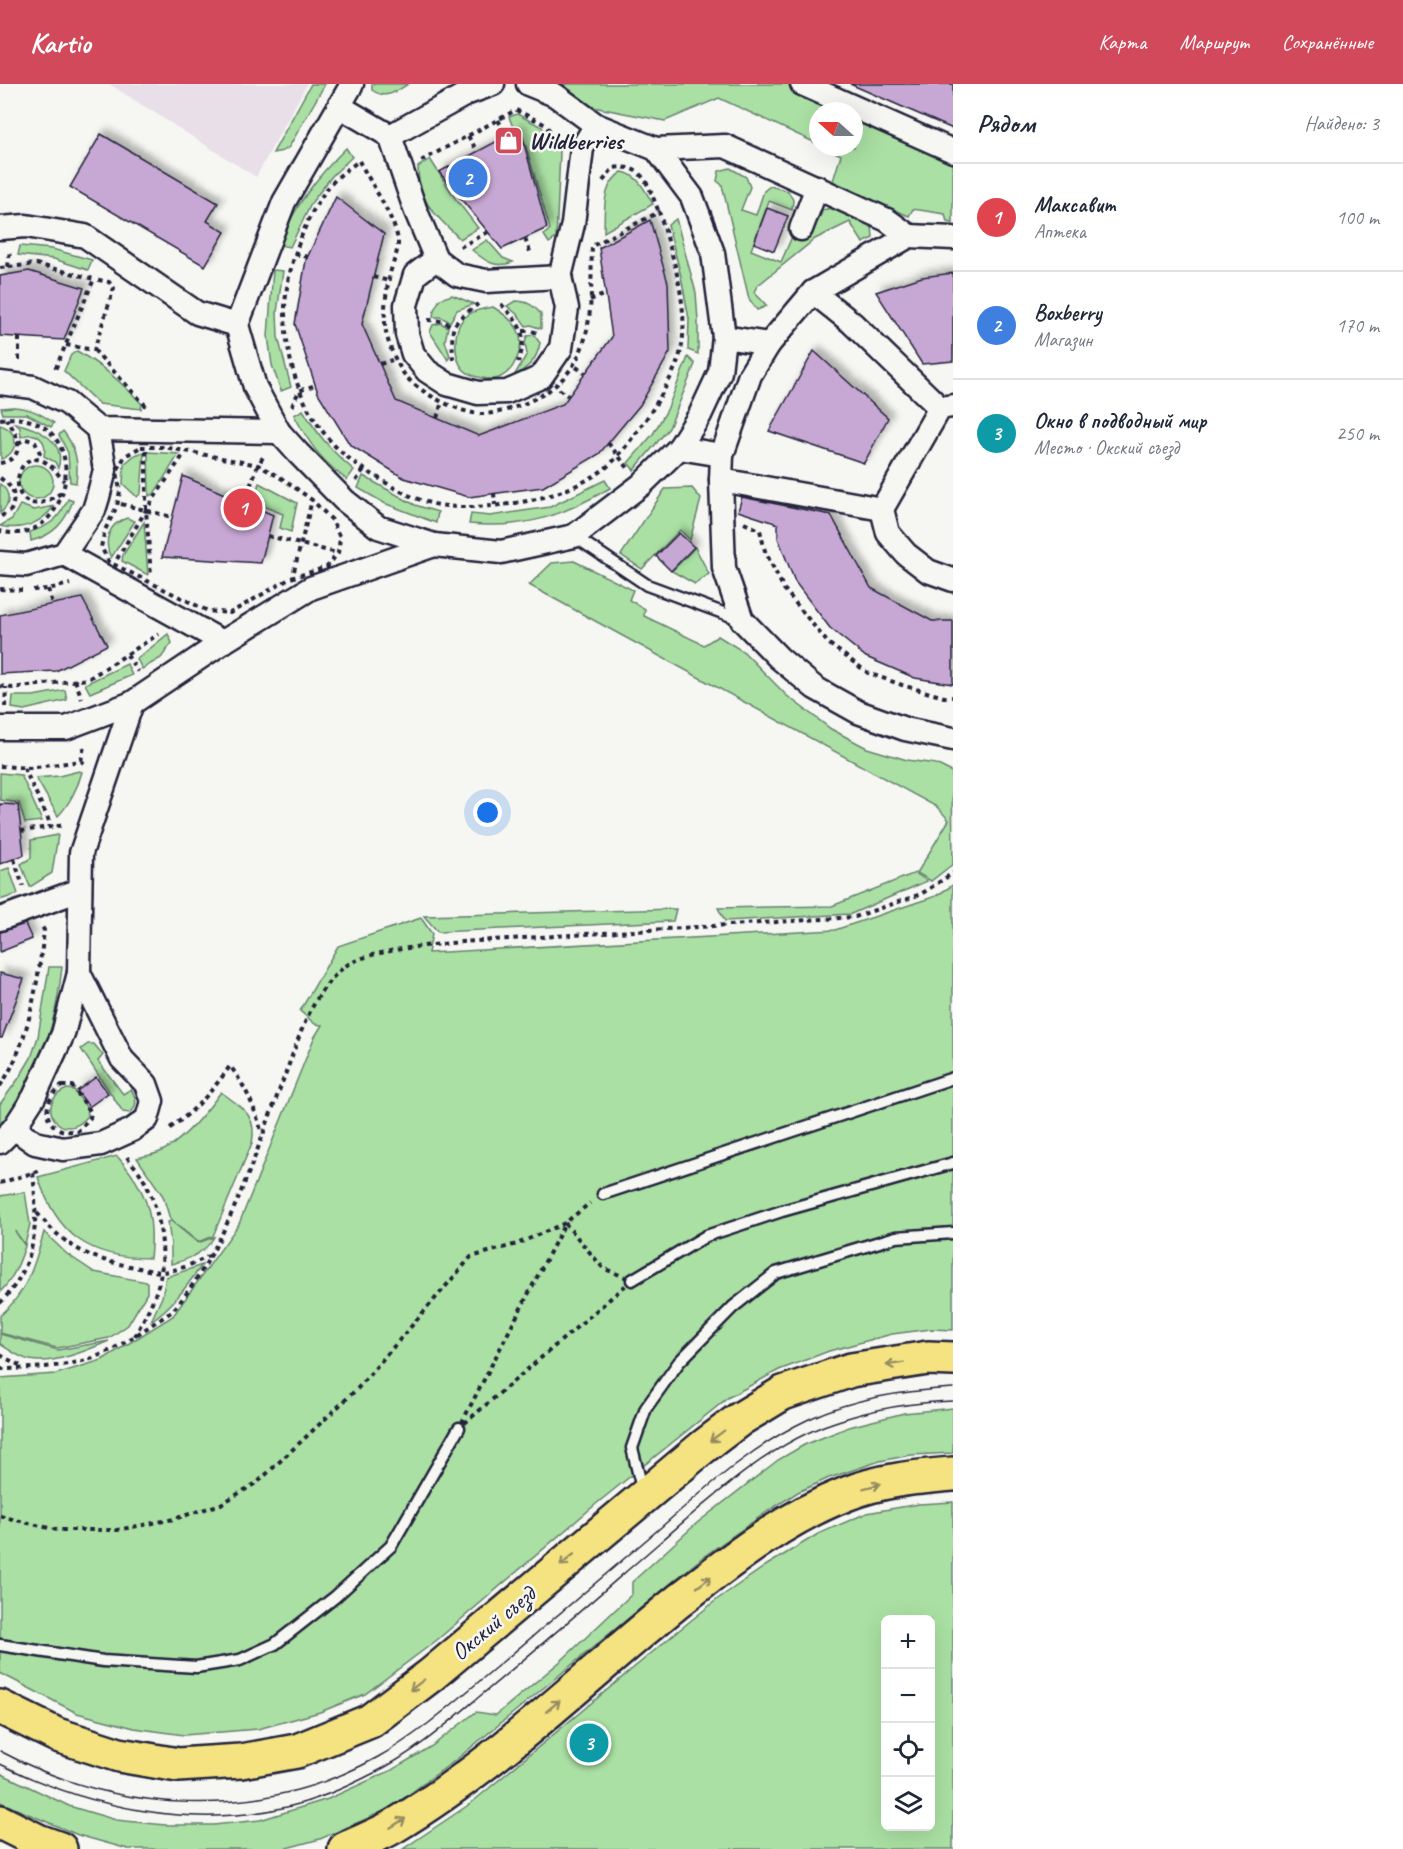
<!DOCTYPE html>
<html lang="ru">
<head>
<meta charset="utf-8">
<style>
	body { margin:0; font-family:Caveat,sans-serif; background:#f2f2f3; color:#1f2937 }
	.controls { position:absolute; right:18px; bottom:18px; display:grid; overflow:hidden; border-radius:9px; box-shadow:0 6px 24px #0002 }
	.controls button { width:54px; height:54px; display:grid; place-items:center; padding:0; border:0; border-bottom:2px solid #e0e1e3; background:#fff; color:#1f2937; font:30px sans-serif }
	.compass { position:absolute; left:809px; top:18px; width:54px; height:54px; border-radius:50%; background:#fff; box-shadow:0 6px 24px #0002; rotate:291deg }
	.you { position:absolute; left:488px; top:729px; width:21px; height:21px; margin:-15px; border:4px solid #fff; border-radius:50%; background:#1a73e8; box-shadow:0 0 0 9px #1a73e833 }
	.badge { display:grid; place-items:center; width:39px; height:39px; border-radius:50%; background:#d1495b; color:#fff; font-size:20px; font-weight:700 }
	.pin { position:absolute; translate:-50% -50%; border:3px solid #fff; box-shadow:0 2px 6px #0006 }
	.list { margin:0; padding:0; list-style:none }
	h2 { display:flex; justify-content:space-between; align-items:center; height:78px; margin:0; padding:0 24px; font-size:26px }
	h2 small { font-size:20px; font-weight:400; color:#747a83 }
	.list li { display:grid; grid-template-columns:39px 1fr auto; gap:18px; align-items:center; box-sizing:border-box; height:108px; padding:0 24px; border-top:2px solid #e0e1e3 }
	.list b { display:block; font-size:22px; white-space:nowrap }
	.list p { margin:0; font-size:20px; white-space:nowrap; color:#747a83 }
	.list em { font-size:20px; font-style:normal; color:#747a83 }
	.icon { flex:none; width:33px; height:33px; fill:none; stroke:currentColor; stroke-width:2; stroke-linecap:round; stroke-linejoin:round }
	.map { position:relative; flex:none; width:953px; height:1765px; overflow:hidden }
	header { display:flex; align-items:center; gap:36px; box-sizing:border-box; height:84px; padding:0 30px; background:#d1495b; color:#fff }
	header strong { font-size:28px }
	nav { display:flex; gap:33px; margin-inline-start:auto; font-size:21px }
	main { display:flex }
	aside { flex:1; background:#fff }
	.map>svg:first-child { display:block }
	.built { fill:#e8dfe9 }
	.green { fill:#aae0a3; stroke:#66816f; stroke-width:1.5; fill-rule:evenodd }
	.building { fill:#c7a8d4; stroke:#22223b; stroke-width:1.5; filter:url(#shadow) }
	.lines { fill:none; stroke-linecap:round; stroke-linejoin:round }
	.service-casing { stroke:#22223b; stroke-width:15 }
	.minor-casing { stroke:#22223b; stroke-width:27 }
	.primary-casing { stroke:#22223b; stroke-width:38 }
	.path { stroke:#22223b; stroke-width:4; stroke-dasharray:4.5 4.5; stroke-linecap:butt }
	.service { stroke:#f6f6f2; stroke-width:10 }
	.minor { stroke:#f6f6f2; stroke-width:22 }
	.primary { stroke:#f5e382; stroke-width:33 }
	.tram { stroke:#22223b; stroke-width:1.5 }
	.oneway { stroke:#968c62 }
	.labels { text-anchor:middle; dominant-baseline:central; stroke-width:5; stroke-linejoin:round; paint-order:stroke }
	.poi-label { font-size:24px; font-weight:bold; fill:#22223b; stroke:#f6f6f2; text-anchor:start }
	.street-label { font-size:24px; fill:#22223b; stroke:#f6f6f2 }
</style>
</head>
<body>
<header>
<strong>Kartio</strong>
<nav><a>Карта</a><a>Маршрут</a><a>Сохранённые</a></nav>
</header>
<main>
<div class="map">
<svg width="953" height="1765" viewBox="0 0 953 1765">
	<defs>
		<filter id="shadow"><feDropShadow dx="5.5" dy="-5.5" stdDeviation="3" flood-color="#0004"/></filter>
	</defs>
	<rect width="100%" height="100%" fill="#f6f6f2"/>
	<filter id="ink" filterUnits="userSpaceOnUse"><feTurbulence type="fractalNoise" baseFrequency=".0167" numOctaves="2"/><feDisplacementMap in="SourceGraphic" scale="12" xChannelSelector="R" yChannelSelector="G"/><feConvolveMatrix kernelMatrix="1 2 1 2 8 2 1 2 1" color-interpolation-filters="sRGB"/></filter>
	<g filter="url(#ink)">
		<polygon class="built" points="109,0 307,0 256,93"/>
		<g class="green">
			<polygon points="311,0 325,0 289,63 283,67 273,69"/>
			<path d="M372,0H408C395,8 386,16 372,6Z"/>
			<polygon points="562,0 830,0 953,56 953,139 947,138 945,130 913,125 909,132 832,100 841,71 823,63 854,63 854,27 818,27 818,60 719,14 665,37 593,23"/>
			<polygon points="517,30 542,43 560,69 556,154 549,159 544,151 550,145 521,45 513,43 509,33"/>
			<path d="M346,64L352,73L332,92L312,118L290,163L279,161C294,122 317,93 346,64Z"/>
			<path d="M430,75L455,114L478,144L460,155C436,131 418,119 418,83Z"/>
			<polygon points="730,84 746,93 750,103 741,126 756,131 764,107 770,102 788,107 793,116 792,126 769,117 751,166 781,178 794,148 811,135 818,137 823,126 831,124 872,141 873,154 863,159 850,138 815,155 757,202 754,208 767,222 757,226 749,215 722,101 717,97 719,87"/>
			<path d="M622,88C638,90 645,107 653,120L604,148C605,126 601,101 622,88Z"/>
			<polygon points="676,135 696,209 698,237 698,270 688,266 689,235 681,192 668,141"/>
			<path d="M487,156L503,174L513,178C494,185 486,177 472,166Z"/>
			<polygon points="20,162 52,165 92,176 88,186 54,175 18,171"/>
			<polygon points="273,186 283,187 277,228 278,253 291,303 281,307 272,281 268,252"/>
			<polygon points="452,211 474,220 457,226 450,238 441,233 433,233 434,226 440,215"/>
			<path d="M515,217C527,217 533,221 541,230V245L531,241L526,242L518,231L507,222Z"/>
			<path d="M493,223C516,237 529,252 515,278C512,285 505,291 499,294C490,297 471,293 464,286C453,275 453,245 464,234C473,226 482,225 493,223Z"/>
			<polygon points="441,239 448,243 445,257 450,272 448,276 430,248 433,241"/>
			<path d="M534,251L540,259C537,276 529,283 514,292L527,270L525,259L527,252Z"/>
			<path d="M77,267C104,283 120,297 142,320L141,325L99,320L64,287L71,271Z"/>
			<polygon points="688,273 695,280 669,344 634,386 628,379 653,350 667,326"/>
			<path d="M13,323C30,324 40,329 54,339L51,343L27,330H3L1,324Z"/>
			<path d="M303,326C318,351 331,367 354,386L347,396C320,375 310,361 294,331Z"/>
			<path d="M15,339C37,344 67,357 58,384L55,378L44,372C48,356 36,346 21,353L20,344Z"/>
			<path d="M0,341C19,346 20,369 1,375Z"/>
			<path d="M63,347C76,363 79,379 76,399L70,398L68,369L59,351Z"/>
			<polygon points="144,368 141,409 137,413 123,400 124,380 135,371"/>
			<polygon points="148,368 179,370 154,410 149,412"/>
			<circle cx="36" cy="398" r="17"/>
			<polygon points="363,392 415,421 438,428 436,439 384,419 358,404"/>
			<path d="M605,396L610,404C562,432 525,445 469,440L471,430L490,432L550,423Z"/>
			<polygon points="259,399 297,419 291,448 280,444 283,430 253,418"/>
			<path d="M0,400C11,408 11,421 0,429Z"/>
			<polygon points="692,404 701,415 690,456 680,446 642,485 621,471 665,405"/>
			<path d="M68,415L73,417C65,438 54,451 31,457L30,448C50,442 59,435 68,415Z"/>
			<path d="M20,421L34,426L54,422C41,440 21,447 0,442L12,435Z"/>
			<path d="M127,434L135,437L111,474C103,457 108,440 127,434Z"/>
			<polygon points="144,438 148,491 122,477 123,471"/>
			<polygon points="695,463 709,490 695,500 672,487"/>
			<polygon points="574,477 633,506 629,516 645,525 644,532 704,561 718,552 744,568 786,611 831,645 867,664 907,676 936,680 952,688 953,780 931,797 917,789 949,736 937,723 529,501 552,479"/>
			<polygon points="168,550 172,559 161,574 142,585 137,575"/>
			<polygon points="127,580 132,591 90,609 85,600"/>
			<polygon points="65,606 67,616 24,626 12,624 13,612 33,612"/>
			<path d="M79,687L82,688C78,703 69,721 58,732L36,694L59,692Z"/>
			<polygon points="0,689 21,691 42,737 25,739 19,719 0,716"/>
			<polygon points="58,751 52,789 30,803 21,780 31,774 31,756"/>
			<polygon points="9,784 18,810 0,816 0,787"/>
			<polygon points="915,789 927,797 851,830 725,837 718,824 832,822"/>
			<polygon points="953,801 953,1246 931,1245 892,1250 829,1267 779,1286 729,1313 596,1420 437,1556 365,1610 320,1628 258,1645 184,1651 134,1644 77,1629 0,1589 0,1294 56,1290 102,1276 173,1232 239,1140 314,954 322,941 315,940 300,927 338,862 421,834 432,850 428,869 835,846 936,812"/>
			<polygon points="676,825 673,837 438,848 424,832"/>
			<path d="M49,883H62C56,939 41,996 2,1039L0,1037V1020L19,994L31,974L38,953Z"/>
			<path d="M88,960H94L103,971L98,977L123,1010L131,1005C136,1013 139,1022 130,1029L123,1028L81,965Z"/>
			<path d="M67,1005L74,1006L87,1024L88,1032C61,1064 32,1018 67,1005Z"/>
			<path d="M221,1008C241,1023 258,1031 252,1059L213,1152L198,1158L170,1135L163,1112L137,1074C145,1072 153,1071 160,1068C182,1058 207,1027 221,1008Z"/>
			<path d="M117,1072C146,1105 155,1130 150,1174C89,1174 57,1151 38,1093Z"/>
			<path d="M25,1108L30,1140L25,1161L15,1147L25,1162C20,1178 13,1196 0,1208V1112Z"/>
			<path d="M171,1137L198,1159L214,1153C205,1169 188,1176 171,1180V1161L168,1138Z"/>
			<path d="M44,1148L67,1170L94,1188L147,1198V1209L128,1241L109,1254L57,1264L0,1249V1232C28,1207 34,1182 44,1148Z"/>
			<path d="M202,1181C186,1203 174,1221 151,1237L162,1213L166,1193Z"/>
			<path d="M0,1250L58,1266L109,1257C88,1266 53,1281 30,1276C20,1274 8,1265 0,1260Z"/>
			<polygon points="953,1324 953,1369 911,1371 880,1377 829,1394 798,1408 768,1427 703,1473 457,1675 389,1725 320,1755 283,1765 128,1765 78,1751 0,1718 0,1689 69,1722 116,1736 165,1741 214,1741 260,1736 328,1715 392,1686 432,1662 476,1628 496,1631 562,1576 632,1510 632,1498 697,1439 778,1376 804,1361 849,1343 904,1329"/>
			<path d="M953,1418V1765H403L470,1720L673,1551L719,1514L767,1481L818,1450L867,1429L919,1420ZM886,1536H930V1742H886Z"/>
		</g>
		<g class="building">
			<polygon points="850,0 953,0 953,45"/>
			<polygon points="520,45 547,144 502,165 439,88"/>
			<polygon points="101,50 218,119 207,137 225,148 205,182 70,103"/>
			<polygon points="336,113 384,150 362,240 396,317 479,352 563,320 612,253 599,164 650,136 668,199 670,268 640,321 599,370 543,403 469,413 404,394 350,361 318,309 295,240 306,176"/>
			<polygon points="767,124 788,132 774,167 754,159"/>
			<polygon points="29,187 84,204 64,256 0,252 0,192"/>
			<polygon points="953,189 953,277 922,280 876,208 922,193"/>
			<polygon points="814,267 888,334 864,379 769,347"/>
			<polygon points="183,392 273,431 261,479 162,473"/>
			<polygon points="742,413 831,431 871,504 932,537 953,537 953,600 915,594 866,573 830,544 795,498 778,454 778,440 738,427"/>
			<polygon points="679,449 694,463 671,487 656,472"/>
			<polygon points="82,514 107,561 56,587 0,590 0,531"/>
			<polygon points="0,720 18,721 24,771 0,780"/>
			<polygon points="25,840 32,855 0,868 0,848"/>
			<polygon points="0,889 24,895 2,954 0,954"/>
			<polygon points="96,993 108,1009 89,1023 77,1007"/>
		</g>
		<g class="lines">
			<defs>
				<g id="service">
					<polyline points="574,452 647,501 742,536"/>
					<polyline points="603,1110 953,994"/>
					<polyline points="632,1196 706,1152 782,1127 953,1079"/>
					<polyline points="643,1408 632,1364 646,1324 679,1278 733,1223 776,1189 896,1153 953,1149"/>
					<polyline points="0,1561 103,1577 196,1583 240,1576 275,1560 335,1513 391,1462 459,1344"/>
				</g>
				<g id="minor">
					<polyline points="352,0 284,118 237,241 255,303 279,348 298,369 344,416 378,443 434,461 501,468 574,452 641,401 679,364 700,331 720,288 724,253 713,169 692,113 656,65 596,41 555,11 528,0"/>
					<polyline points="802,0 953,67"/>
					<polyline points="339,22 390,52 415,125 436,175 415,191 406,221 407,250 413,270 427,287 447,300 478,309 507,308 541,293 561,264 567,224 560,193 573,140 582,64 596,41"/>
					<polyline points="390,52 468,9 493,0"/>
					<polyline points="656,65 725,62 887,136 909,152"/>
					<polyline points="0,144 26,142 85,152 197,229 237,241"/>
					<polyline points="801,145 817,103"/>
					<polyline points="953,154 909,152 813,208 769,260 750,291 722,371 721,396 724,484 742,536 779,574 815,604 858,628 905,645 953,655"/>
					<polyline points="436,175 457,191 486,197 560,193"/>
					<polyline points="813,208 852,239 940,324"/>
					<polyline points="724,253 769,260"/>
					<polyline points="0,299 33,303 67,319 98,345 279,348"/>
					<polyline points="953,322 940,324 882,425 888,449 906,470 928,487 953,496"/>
					<polyline points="679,364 722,371"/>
					<polyline points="721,396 882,425"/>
					<polyline points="64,470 223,558"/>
					<polyline points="0,479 26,481 64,470 94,426 98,413 105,386 98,345"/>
					<polyline points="0,644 66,644 132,619 223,558 311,504 434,461"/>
					<polyline points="0,835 80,806"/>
					<polyline points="14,1044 35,1059 63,1065 101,1060 132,1046 147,1035 152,1017 146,1000 122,975 79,889"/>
					<polyline points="0,1058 14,1044 34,1013 63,950 79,889 81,769 132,619"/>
				</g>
				<g id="primary">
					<polyline points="0,1623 57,1651 119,1671 178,1681 241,1677 297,1667 370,1637 431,1591 703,1363 740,1335 783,1309 851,1286 928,1274 953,1275"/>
					<polyline points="0,1738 38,1757 60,1765"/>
					<path d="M345,1765C362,1757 379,1751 394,1742C501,1678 589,1588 686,1511C736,1472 787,1433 846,1410C880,1396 917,1393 953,1390"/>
				</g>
			</defs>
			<use href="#service" class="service-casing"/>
			<use href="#minor" class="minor-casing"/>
			<use href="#primary" class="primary-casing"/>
			<g class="path">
				<polyline points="498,36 507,51"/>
				<polyline points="468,52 477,67"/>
				<path d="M359,77C369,96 398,139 398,159C398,169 392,180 390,190C386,208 383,230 386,248C389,263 396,278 404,290C417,308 462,331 484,330C503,329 523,321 540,312C598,279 590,219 592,162L659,128C672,168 690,224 681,266C677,286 656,321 644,338C632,354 619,374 603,386C573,407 537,417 501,421C483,423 464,424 447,422C423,420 400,408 380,395C365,386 349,376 336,363C301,327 285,276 285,226C285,187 308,121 337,94C344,87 352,82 359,77Z"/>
				<polyline points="421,77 516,26 546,41 558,60"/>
				<path d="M603,97L613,84C645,79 648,103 659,128"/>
				<polyline points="525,155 531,170"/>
				<polyline points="460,163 488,148"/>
				<polyline points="295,170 308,173"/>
				<polyline points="8,183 10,166"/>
				<polyline points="0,184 36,180 94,195 54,288"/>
				<polyline points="373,193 389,197"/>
				<polyline points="590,216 606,210"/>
				<path d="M501,220C520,240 529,250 518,278"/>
				<polyline points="428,236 443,237 453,243"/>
				<polyline points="523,247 532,247 540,250"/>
				<polyline points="66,261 94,266 114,204 109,198 94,195"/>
				<polyline points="94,266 147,323"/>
				<polyline points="19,276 19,253"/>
				<path d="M453,276C452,240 448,243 478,220"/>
				<polyline points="380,280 392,276"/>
				<polyline points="576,283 585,289"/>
				<polyline points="559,305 568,312"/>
				<polyline points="292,322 299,307 315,301"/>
				<polyline points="437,334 441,321"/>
				<path d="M0,335C99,323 75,468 0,447"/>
				<polyline points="18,359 26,355 35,358 40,369 36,376"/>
				<polyline points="608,359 628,384"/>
				<polygon points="141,363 164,363 258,381 286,397 312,416 332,436 340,454 338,469 327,483 291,494 230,529 208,527 109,478 101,463 105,446 117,422 120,407 117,387 125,372"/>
				<polyline points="146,367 146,426 151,491"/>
				<path d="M0,379C27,375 19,350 6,335"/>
				<path d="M0,394C13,403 17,410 11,426L0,433"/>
				<polyline points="356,397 364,385"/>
				<path d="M61,409C0,452 10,346 52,383C56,387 60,393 64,397"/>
				<polyline points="494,409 495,421"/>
				<polyline points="244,419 258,381 265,370"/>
				<polyline points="121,420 172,433"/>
				<polyline points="744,439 760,446 765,467 784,505 828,559 868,589 902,601 944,613 953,613"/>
				<polyline points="268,452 337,469"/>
				<polyline points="117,475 146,426 184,370"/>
				<polyline points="294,487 312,416"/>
				<polyline points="0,505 22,506"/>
				<polyline points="48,505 52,520"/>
				<polyline points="33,506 48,505 70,500"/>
				<polyline points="127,571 138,588"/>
				<polyline points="75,596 82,615"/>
				<polyline points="0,602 12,604 88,595 159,550"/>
				<polyline points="5,623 6,603"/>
				<polyline points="81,677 84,662"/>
				<polyline points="0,682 29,684 81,677 87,681"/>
				<polyline points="24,684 52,743"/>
				<polyline points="21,747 65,741"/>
				<polyline points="14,775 23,802"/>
				<path d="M0,1002C28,964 39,894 44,846L42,843"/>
				<path d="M62,1002H72L91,1028L90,1034L78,1047C72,1047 64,1048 59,1045C39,1035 48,1011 62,1002Z"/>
				<path d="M170,1044C195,1027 213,1006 230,982C246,1003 255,1024 262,1050"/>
				<path d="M127,1073C131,1079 137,1084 141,1091C157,1116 166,1159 161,1188C158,1211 145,1232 135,1252"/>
				<polyline points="0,1099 42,1086"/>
				<path d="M37,1129C68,1165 89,1175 135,1183C144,1185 154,1188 163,1188C180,1186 195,1179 211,1171"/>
				<polygon points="565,1139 603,1184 632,1196 459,1344"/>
				<path d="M0,1219C38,1180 38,1139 33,1088"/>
				<polyline points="0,1271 23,1283"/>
				<path d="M0,1285C30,1285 61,1283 90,1275C111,1268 132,1254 150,1242C158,1236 169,1231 175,1224C228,1161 256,1067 285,991C299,954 311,910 343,884C364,866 433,861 461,858L855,833L921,810L953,789"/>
				<polyline points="0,1432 57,1446 117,1446 174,1435 221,1420 258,1398 358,1304 471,1173 517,1160 565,1139 590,1119"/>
			</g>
			<use href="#service" class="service"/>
			<use href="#minor" class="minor"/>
			<use href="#primary" class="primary"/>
			<g class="tram">
				<path d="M0,1667C117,1730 260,1739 378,1673C423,1648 461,1612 500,1580C553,1535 606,1490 659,1445C705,1405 753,1361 809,1335C853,1314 904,1307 953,1304"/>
				<path d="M0,1680C87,1723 191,1746 287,1723C317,1716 347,1703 374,1689C413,1670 447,1640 480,1612C541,1562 600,1510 659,1459C710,1415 770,1359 835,1338C873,1325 913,1318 953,1317"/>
			</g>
		</g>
		<defs><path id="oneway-shaft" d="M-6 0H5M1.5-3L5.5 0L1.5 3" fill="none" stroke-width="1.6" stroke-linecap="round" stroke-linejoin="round" transform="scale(1.5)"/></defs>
		<g class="oneway">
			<use href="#oneway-shaft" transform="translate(895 1280) rotate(171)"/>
			<use href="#oneway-shaft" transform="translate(717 1352) rotate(143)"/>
			<use href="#oneway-shaft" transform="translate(872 1402) rotate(-15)"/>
			<use href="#oneway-shaft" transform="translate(567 1476) rotate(140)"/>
			<use href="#oneway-shaft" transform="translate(704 1498) rotate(-38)"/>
			<use href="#oneway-shaft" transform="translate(417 1601) rotate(143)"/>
			<use href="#oneway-shaft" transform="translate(553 1622) rotate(-40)"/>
			<use href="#oneway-shaft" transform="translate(398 1739) rotate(-32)"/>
		</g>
	</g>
	<defs>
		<symbol id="shop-square" viewBox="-11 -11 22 22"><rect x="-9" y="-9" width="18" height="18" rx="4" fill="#d1495b" stroke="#f6f6f2"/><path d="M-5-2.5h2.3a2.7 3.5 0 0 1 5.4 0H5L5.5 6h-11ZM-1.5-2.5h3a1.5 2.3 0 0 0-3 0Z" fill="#fff"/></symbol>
	</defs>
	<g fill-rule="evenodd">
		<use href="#shop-square" x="492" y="40" width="33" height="33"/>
	</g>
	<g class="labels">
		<g class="poi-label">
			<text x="529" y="57">Wildberries</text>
		</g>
		<g class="street-label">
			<text transform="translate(493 1539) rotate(-40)">Окский съезд</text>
		</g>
	</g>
</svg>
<div class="controls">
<button>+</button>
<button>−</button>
<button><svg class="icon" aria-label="locate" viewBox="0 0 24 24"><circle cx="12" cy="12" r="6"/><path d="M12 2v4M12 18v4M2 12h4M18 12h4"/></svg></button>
<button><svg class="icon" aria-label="layers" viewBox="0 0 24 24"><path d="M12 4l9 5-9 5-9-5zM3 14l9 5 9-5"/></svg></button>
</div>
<svg class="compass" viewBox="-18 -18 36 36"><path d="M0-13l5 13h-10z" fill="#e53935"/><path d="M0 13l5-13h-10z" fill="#747a83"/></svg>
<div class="you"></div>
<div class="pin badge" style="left:243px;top:424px;background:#e0444e">1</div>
<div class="pin badge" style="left:468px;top:94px;background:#3f7fe0">2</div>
<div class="pin badge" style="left:589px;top:1659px;background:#0f9aa8">3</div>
</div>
<aside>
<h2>Рядом<small>Найдено: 3</small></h2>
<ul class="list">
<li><span class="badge" style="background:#e0444e">1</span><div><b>Максавит</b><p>Аптека</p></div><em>100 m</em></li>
<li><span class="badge" style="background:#3f7fe0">2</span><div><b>Boxberry</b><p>Магазин</p></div><em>170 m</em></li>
<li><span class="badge" style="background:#0f9aa8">3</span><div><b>Окно в подводный мир</b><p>Место · Окский съезд</p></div><em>250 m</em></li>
</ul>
</aside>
</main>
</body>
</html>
